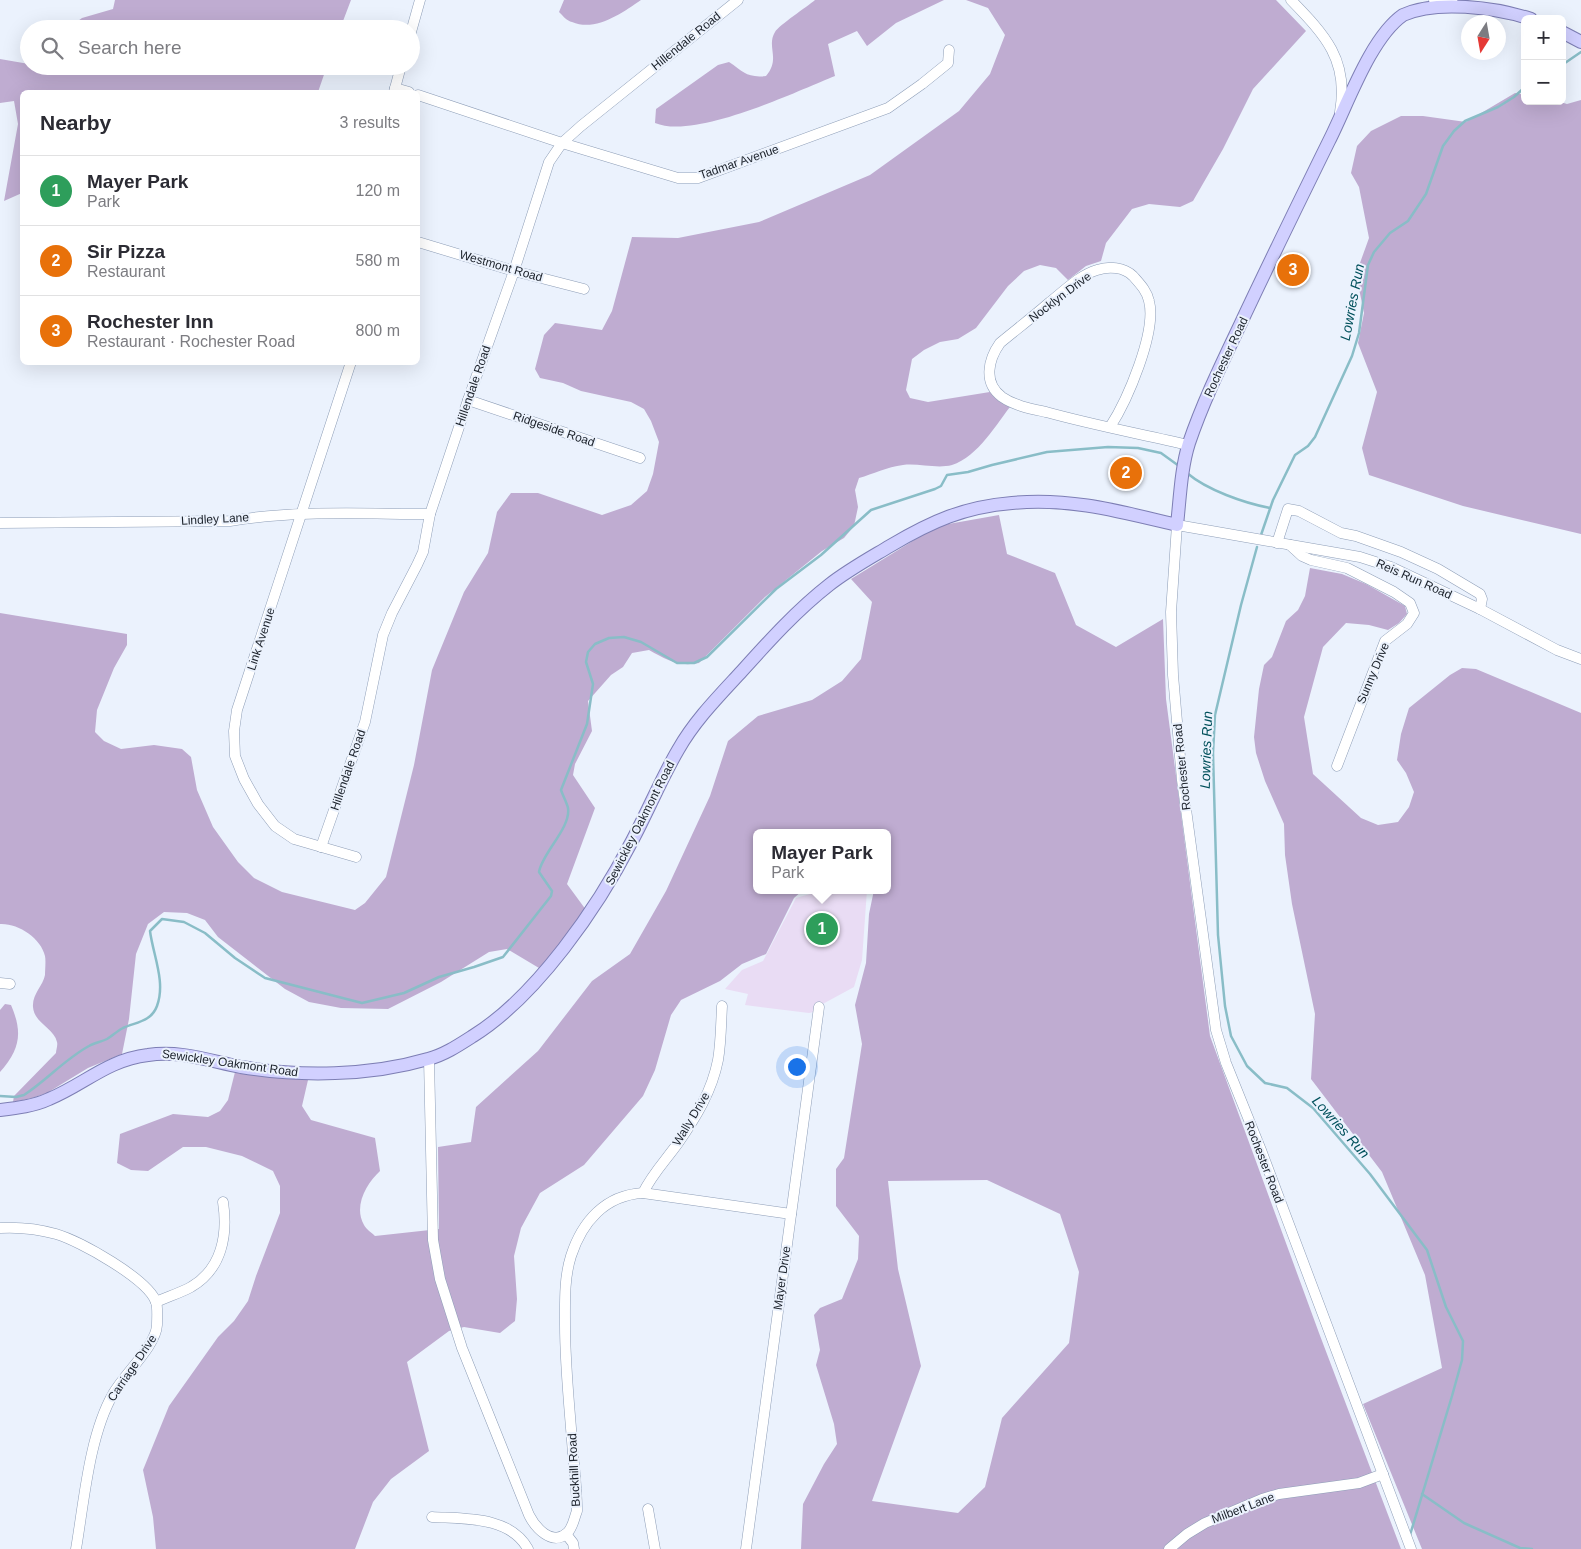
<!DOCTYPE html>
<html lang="en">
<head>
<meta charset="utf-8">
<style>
	body { margin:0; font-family:Arial,sans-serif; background:#f2f2f3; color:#2b2b33 }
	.controls { position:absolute; right:15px; top:15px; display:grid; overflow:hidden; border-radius:8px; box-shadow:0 5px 20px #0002 }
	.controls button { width:45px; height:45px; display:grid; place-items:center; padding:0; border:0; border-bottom:1px solid #e1e1e2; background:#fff; color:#2b2b33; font:25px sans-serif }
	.compass { position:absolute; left:1461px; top:15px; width:45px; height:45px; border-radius:50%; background:#fff; box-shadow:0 5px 20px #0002; rotate:191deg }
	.you { position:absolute; left:796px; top:1066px; width:18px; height:18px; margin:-12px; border:4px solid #fff; border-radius:50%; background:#1a73e8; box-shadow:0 0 0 8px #1a73e833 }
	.badge { display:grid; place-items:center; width:32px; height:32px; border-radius:50%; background:#459600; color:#fff; font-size:16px; font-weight:700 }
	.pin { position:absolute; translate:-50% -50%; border:2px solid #fff; box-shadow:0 1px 5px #0006 }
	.popup { position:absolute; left:753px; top:829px; width:138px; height:65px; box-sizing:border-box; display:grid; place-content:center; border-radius:8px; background:#fff; filter:drop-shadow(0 1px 4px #0005); font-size:16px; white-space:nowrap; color:#7c7c81 }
	.popup b { font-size:19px; color:#2b2b33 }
	.popup::after { content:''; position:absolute; left:50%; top:100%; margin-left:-10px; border:10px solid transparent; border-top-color:#fff }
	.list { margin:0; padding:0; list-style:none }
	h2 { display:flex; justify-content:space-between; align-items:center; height:65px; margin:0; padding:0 20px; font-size:21px }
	h2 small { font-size:16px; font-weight:400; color:#7c7c81 }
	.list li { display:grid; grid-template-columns:32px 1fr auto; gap:15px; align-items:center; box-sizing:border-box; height:70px; padding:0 20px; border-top:1px solid #e1e1e2 }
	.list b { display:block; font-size:19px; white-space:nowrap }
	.list p { margin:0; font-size:16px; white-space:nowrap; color:#7c7c81 }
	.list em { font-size:16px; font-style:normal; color:#7c7c81 }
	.icon { flex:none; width:28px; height:28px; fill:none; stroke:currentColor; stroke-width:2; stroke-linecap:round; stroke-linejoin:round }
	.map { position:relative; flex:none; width:1581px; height:1549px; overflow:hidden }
	.search { position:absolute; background:#fff; box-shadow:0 5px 20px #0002; left:20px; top:20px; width:400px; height:55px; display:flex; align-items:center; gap:12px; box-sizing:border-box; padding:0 18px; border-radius:28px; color:#7c7c81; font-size:19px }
	.panel { position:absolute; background:#fff; box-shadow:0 5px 20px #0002; left:20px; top:90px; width:400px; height:275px; border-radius:8px }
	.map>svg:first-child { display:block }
	.green { fill:#e9dcf4 }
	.forest { fill:#bfacd1; fill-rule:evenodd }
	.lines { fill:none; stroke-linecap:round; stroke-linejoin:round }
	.stream { stroke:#89bdc7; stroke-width:2.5 }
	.minor-casing { stroke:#8e9eb7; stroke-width:11 }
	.major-casing { stroke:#7d7eb4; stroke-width:14 }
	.minor { stroke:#fff; stroke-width:10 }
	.major { stroke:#d1d0ff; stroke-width:12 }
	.labels { text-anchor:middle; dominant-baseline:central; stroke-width:4; stroke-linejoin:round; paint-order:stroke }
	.street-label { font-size:12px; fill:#1a2029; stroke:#ebf2fd }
	.water-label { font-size:14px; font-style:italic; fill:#00505b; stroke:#ebf2fd }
</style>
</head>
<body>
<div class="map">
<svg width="1581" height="1549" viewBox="0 0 1581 1549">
	<rect width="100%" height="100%" fill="#ebf2fd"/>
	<polygon class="green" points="834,890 867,890 862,960 854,987 819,1006 818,1011 809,1013 745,1005 748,994 725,989 742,970 763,961 796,898 813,893"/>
	<g class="forest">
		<polygon points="115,0 351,0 340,29 67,29 82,18 113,9"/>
		<path d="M564,0H641C622,13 596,32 572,22C567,21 563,16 559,12Z"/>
		<path d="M815,0H944L896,23L867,46L857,31L828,44L835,76C795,92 695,140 655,123L656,109L718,65L729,62C744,72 747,78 766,76C781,58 766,47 775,32C779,25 807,7 815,0Z"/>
		<path d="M966,0H1276L1306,31L1253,89L1223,149L1193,201L1180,207L1149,204L1132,209L1106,243L1101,261L1086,266L1068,280L1056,268L1040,265L1024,271L1008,286L976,328L958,339L940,342L924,350L912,359L906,390L910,398L928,402L996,391L1013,403C997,423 978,457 952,465C937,469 918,463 903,465C887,467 873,474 859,478L855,490L858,507L854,526L844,538L822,551L765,597L699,663C678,667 667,660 649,650L632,653L623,667L611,675L588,701L592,731L575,764L573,775L595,808L567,884L589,914L544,971L507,949L489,952L441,982L388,1009L341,1008L309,1002L285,989L218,937L205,920L187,913L164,912L148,924L136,954L129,1019L122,1054L88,1068L47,1093L32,1098L13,1102L14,1096L56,1053C56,1050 58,1045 57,1042C54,1028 34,1023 33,1007C32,994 43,986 45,975C45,970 46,961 45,956C41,938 18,923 0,924V613L127,634V645L114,668L97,710L95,732L104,741L121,749L154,745L182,749L191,757L197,790L213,827L238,862L254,878L282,892L355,910L365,903L386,877L414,765L432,670L464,592L488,553L497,512L511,493H538L602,515L631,505L647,491L653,474L659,442L651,421L644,409L631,402L581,391L563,383L540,378L535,369L544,335L555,323L602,330L612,311L632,237L678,238L759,222L870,175L959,111L990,74L1005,35L988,8Z"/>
		<polygon points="0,59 29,64 29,66 43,67 327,66 318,92 22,92 22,193 4,201 18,124 14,101 0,103"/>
		<polygon points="1515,93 1525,95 1525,101 1557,101 1567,104 1581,100 1581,534 1463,506 1369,475 1362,448 1377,392 1358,343 1364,313 1356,274 1369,238 1359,187 1351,173 1357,146 1371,131 1401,116 1423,116 1466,122"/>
		<path d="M999,515L1007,554L1055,573L1076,625L1116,647L1163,619L1166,699L1210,1036L1319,1333L1401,1549H801L803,1504L824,1464L837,1444L834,1424L816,1365L820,1350L814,1315L820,1308L842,1299L858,1259L859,1236L836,1206V1169L844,1158L862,1044L855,1005L866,963L869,914L874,890H887V833H757V890H803L794,898L766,954L742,964L720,981L681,1000L671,1015L655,1070L643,1096L584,1165L540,1193L521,1228L514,1256L517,1299L515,1321L500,1333L464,1327L449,1331L407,1362L429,1451L391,1479L373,1502L355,1549H156L153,1517L143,1470L169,1406L218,1337L234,1321L248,1301L256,1276L280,1213V1186L273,1171L242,1156L206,1147H183L148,1171L131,1170L117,1163L120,1134L173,1114L208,1117L220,1111L228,1100L235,1072L308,1080L302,1106L311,1120L375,1138L380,1171C367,1183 353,1206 364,1225C366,1229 372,1233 375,1236L439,1229L438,1147L471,1142L476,1107L538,1051L592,981L630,954L666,891L710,796L728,741L758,716L812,700L842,681L861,659L872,602L851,579L937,526ZM987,1180L1060,1214L1079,1272L1069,1343L1002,1418L985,1487L958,1513L872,1501L921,1366L898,1269L888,1181Z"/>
		<polygon points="1310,568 1342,574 1366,584 1405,606 1407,614 1399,623 1388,630 1369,625 1346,623 1323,647 1304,717 1313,774 1361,818 1378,825 1398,822 1409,807 1414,792 1406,773 1397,760 1401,734 1409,708 1450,675 1462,668 1476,669 1581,713 1581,1549 1422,1549 1363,1404 1442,1368 1425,1275 1382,1172 1311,1079 1315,1014 1292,904 1285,855 1284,824 1265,781 1256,753 1254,737 1259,689 1264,665 1272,657 1286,621 1298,610 1305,596"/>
		<path d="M5,1004L11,1005C23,1033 20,1049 0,1072V1010Z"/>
	</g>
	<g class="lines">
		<g class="stream">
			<polyline points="1562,65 1581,52"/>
			<path d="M1187,473C1207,490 1244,503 1270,508"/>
			<polyline points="1261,535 1273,500 1295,455 1308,446 1315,437 1352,356 1359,333 1368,265 1374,252 1390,233 1408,221 1426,194 1443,146 1454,131 1465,121 1498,107 1514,97 1525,87"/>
			<polyline points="1257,547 1241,605 1215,715 1213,753 1218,935 1225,1006 1231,1036 1247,1066 1265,1083 1287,1088 1313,1108 1370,1174 1427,1250 1446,1307 1463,1341 1462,1360 1452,1396 1410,1535"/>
			<path d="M0,1096L16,1097L24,1095C47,1080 65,1059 89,1046C94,1043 101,1042 107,1039C112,1036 117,1031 123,1028C136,1022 151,1022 157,1006C166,982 153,955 150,931L162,919L184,922L205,933L235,958L265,978L362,1003L404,993L439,977L474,967L503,957L551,896L552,891L539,872C542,853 571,828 568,808C567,803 563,796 561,790L587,724L593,684L586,662L588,652L595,644L609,638L624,637L641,642L677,663H694L707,657L776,589L821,555L871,510L935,489L941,486L947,475L968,472L992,465L1047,452L1108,447L1138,448L1161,453L1179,466"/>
			<polyline points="1422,1494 1464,1523 1520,1548 1532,1549"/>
		</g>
		<defs>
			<g id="minor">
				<path d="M1291,0C1325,35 1349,60 1340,112"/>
				<polyline points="1434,0 1453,3"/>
				<polyline points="411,32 420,0"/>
				<polyline points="395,88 409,92"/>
				<polyline points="394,92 401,66"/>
				<polyline points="418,95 562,143 678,178 698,178 888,108 922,84 948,63 949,50"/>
				<polyline points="418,242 514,271 584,289"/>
				<polyline points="351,362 237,710 234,731 235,756 244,779 258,804 275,826 294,839 356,857"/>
				<polyline points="468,400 640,458"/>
				<path d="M1110,427C1127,401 1157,332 1149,301C1147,291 1140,284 1133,276C1124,267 1109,266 1097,270C1080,275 1065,290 1050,302C1034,316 1017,329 1000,343C988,360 983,383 1002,397C1015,406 1032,409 1046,412C1093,425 1141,434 1188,445"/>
				<path d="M0,523L230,521C296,510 364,514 430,514"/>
				<polyline points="1277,543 1288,509 1299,511 1341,533 1356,536 1401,552 1438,569 1480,594 1482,599 1480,609"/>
				<polyline points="1290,545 1302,556 1311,560 1347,568 1394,592 1410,603 1414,613 1407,624 1385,641 1337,766"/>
				<polyline points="321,847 365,722 383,635 392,613 417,565 423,552 430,514 468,400 514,271 549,162 562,143 581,126 738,0"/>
				<polyline points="0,983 10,984"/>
				<path d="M429,1059L433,1240L440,1279L462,1348L529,1515C535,1527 552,1547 567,1533C573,1528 574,1518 577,1511C577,1492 575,1473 573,1454C570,1411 565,1368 565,1325C565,1302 564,1278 571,1256C582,1222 605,1195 643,1193L791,1214"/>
				<path d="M643,1193C652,1174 666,1160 678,1143C696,1117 712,1091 718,1060C721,1043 721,1024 722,1006"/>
				<path d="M0,1228C19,1227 38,1229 56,1234C80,1241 148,1279 156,1302C158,1308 157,1318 157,1325C156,1346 124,1374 113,1394C89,1436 84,1502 76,1549"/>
				<path d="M156,1302C167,1297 180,1293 191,1287C222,1269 228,1235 223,1202"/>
				<polyline points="648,1509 655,1549"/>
				<path d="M432,1517C465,1519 510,1516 528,1549"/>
				<polyline points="566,1534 573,1543 574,1549"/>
				<polyline points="746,1549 819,1007"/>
				<polyline points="1169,1549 1187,1534 1205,1523 1262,1499 1279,1494 1359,1483 1383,1474"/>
				<polyline points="1411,1549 1261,1150 1226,1063 1216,1030 1182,780 1173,675 1171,612 1177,525 1360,557 1391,567 1480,609 1557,650 1581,659"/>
			</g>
			<g id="major">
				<polyline points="1562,32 1581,42"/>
				<path d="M0,1110C17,1108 34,1106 49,1099C85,1084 107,1060 148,1055C180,1050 210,1061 241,1067C300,1077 370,1076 428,1059C444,1055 459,1045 473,1036C537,996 598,907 632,841C648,811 661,779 678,750C695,720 719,696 742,671C769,641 797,610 829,585C848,570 870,558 890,546C932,521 964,507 1012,503C1069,497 1122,512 1177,525C1180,498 1181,468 1189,443C1203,402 1222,363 1240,325C1269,263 1299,202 1329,141C1347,106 1370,38 1403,15C1436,0 1494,7 1531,19"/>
			</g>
		</defs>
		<use href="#minor" class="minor-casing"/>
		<use href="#major" class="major-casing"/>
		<use href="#minor" class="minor"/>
		<use href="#major" class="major"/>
	</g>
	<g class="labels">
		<g class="street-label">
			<text transform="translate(686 41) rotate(-39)">Hillendale Road</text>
			<text transform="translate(739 162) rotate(-19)">Tadmar Avenue</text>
			<text transform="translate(501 266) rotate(16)">Westmont Road</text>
			<text transform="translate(1060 297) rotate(-37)">Nocklyn Drive</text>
			<text transform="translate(1226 357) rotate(-65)">Rochester Road</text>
			<text transform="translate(473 386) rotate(-71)">Hillendale Road</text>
			<text transform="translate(554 429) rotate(19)">Ridgeside Road</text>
			<text transform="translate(215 519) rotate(-3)">Lindley Lane</text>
			<text transform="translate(1414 579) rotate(24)">Reis Run Road</text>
			<text transform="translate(261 639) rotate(-72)">Link Avenue</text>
			<text transform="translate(1373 673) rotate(-67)">Sunny Drive</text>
			<text transform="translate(1182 767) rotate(-96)">Rochester Road</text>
			<text transform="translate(348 770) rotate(-71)">Hillendale Road</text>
			<text transform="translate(640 823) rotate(-63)">Sewickley Oakmont Road</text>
			<text transform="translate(230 1063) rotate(8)">Sewickley Oakmont Road</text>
			<text transform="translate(691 1119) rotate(-59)">Wally Drive</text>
			<text transform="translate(1264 1162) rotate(69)">Rochester Road</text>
			<text transform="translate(782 1278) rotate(-82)">Mayer Drive</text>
			<text transform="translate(132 1368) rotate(-56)">Carriage Drive</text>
			<text transform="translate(574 1470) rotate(-93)">Buckhill Road</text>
			<text transform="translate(1243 1508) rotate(-21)">Milbert Lane</text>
		</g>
		<g class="water-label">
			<text transform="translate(1352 302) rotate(-79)">Lowries Run</text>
			<text transform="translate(1206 750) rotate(-88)">Lowries Run</text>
			<text transform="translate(1341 1127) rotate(48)">Lowries Run</text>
		</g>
	</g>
</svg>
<div class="controls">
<button>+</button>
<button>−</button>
</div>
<svg class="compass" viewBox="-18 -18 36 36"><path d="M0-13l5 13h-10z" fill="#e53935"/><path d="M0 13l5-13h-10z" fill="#7c7c81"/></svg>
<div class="you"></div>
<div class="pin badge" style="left:822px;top:929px;background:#2e9e5b">1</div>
<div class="popup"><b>Mayer Park</b>Park</div>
<div class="pin badge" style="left:1126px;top:473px;background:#e8710a">2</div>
<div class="pin badge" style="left:1293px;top:270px;background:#e8710a">3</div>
<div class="search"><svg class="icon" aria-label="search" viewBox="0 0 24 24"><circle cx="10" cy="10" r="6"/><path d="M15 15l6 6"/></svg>Search here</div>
<section class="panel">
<h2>Nearby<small>3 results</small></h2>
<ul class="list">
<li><span class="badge" style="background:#2e9e5b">1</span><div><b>Mayer Park</b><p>Park</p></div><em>120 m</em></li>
<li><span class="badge" style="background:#e8710a">2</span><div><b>Sir Pizza</b><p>Restaurant</p></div><em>580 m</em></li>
<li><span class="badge" style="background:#e8710a">3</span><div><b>Rochester Inn</b><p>Restaurant · Rochester Road</p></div><em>800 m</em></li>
</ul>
</section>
</div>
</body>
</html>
